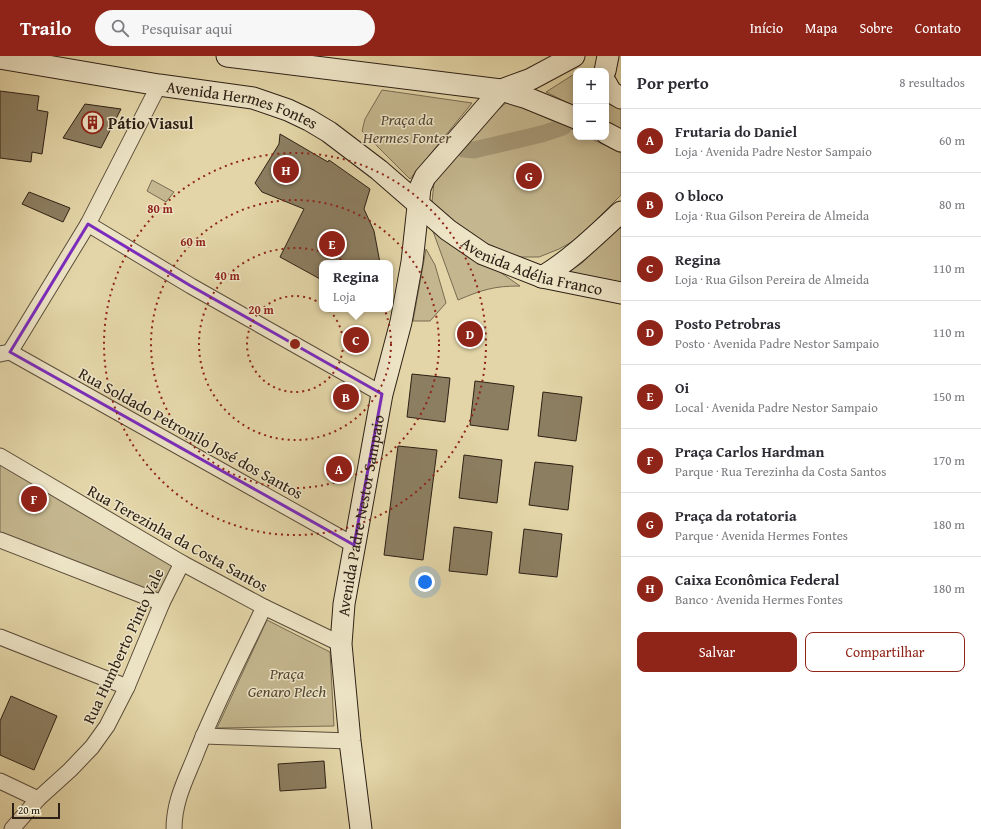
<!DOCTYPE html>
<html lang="pt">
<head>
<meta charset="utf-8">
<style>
	body { margin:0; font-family:"Gentium Book Plus",serif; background:#f7f7f7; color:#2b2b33 }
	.controls { position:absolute; right:12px; top:12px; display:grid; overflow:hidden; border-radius:8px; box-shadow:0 2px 10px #0003 }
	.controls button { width:36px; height:36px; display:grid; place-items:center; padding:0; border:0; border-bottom:1px solid #e1e1e2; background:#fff; color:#2b2b33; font:20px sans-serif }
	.scale { position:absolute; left:12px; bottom:10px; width:48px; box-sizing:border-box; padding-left:4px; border:2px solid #2d2015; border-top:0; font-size:11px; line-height:14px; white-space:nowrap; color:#2d2015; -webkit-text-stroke:3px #ede4c6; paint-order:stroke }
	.you { position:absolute; left:425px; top:526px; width:14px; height:14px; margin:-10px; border:3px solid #fff; border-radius:50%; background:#1a73e8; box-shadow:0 0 0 6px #1a73e833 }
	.badge { display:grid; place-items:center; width:26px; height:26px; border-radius:50%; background:#8f2418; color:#fff; font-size:13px; font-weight:700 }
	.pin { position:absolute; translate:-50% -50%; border:2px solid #fff; box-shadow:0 1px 4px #0006 }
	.popup { position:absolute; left:319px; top:204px; width:74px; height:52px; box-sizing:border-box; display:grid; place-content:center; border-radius:8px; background:#fff; filter:drop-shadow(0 1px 3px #0005); font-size:13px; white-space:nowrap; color:#7c7c81 }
	.popup b { font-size:15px; color:#2b2b33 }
	.popup::after { content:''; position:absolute; left:50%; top:100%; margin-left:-8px; border:8px solid transparent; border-top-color:#fff }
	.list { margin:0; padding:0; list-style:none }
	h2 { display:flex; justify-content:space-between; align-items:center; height:52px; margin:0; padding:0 16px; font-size:17px }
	h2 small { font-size:13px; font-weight:400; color:#7c7c81 }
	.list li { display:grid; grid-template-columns:26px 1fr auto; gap:12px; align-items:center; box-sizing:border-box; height:64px; padding:0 16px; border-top:1px solid #e1e1e2 }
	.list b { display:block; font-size:15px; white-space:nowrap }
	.list p { margin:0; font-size:13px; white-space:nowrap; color:#7c7c81 }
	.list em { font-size:13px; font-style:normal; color:#7c7c81 }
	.actions { display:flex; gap:8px; padding:12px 16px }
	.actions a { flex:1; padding:9px 0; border:1px solid #8f2418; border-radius:8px; text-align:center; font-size:14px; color:#8f2418 }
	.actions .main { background:#8f2418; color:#fff }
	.icon { flex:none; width:22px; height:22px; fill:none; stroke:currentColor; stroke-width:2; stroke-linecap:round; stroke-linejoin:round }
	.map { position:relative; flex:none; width:621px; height:773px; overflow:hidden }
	header { display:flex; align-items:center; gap:24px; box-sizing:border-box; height:56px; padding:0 20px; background:#8f2418; color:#fff }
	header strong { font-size:19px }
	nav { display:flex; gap:22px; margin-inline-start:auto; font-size:14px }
	.search { width:280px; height:36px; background:#f7f7f7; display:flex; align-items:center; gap:10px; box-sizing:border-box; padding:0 14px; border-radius:22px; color:#7c7c81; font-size:15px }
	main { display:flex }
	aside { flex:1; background:#fff }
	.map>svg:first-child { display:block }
	.green { fill:#c4b68e; stroke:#786b52 }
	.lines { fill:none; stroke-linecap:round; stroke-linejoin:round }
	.canal { stroke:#a59775; stroke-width:17 }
	.building { fill:#8c7e61; stroke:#2d2015 }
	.street-casing { stroke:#5a4d3a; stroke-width:17 }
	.secondary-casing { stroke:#2d2015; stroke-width:23 }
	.street { stroke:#ede4c6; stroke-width:15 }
	.secondary { stroke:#ede4c6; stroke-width:21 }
	.marked { fill:none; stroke:#7b2cbf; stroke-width:3; stroke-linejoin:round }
	.ring { fill:none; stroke:#8f2418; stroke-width:2; stroke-dasharray:2 4 }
	.labels { text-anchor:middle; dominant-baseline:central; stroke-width:3; stroke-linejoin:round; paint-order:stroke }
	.street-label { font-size:16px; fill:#2d2015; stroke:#ede4c6 }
	.park-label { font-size:16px; font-style:italic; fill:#534633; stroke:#ede4c6 }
	.poi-label { font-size:16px; font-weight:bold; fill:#2d2015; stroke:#ede4c6; text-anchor:start }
	.centre { fill:#8f2418; stroke:#ede4c6; stroke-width:2 }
	.ring-label { font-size:12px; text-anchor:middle; font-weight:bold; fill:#8f2418; stroke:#ede4c6; stroke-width:3; stroke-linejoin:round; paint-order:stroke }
</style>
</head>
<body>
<header>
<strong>Trailo</strong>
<div class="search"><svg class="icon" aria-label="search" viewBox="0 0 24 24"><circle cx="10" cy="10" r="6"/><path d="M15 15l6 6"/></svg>Pesquisar aqui</div>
<nav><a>Início</a><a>Mapa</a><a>Sobre</a><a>Contato</a></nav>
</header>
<main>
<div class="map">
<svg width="621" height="773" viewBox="0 0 621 773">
	<rect width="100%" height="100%" fill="#e3d5a7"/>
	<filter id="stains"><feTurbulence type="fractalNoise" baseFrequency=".005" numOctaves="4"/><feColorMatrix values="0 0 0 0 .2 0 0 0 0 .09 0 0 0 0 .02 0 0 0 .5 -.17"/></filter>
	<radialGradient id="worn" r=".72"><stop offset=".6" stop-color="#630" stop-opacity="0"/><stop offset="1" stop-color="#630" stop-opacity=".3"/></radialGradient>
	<g class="green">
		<polygon points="576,17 576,51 546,36"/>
		<polygon points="382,34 472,47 410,123 362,75 365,63"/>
		<polygon points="508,45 576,75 576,81 588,81 621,97 621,139 577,183 559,193 539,201 515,201 483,186 438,155 432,146 434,126 471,78"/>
		<polygon points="606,47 621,53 621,74 606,66"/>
		<polygon points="152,124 174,136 166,146 147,135"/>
		<path d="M430,167L520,230C493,230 482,234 458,244Z"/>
		<polygon points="621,169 621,231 567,217 582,207"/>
		<polygon points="426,193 435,209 446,247 430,265 413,265"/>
		<polygon points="0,404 180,508 162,545 0,483"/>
		<polygon points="267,564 330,596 334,670 217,672"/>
	</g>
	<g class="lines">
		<polyline class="canal" points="464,93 474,94 542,78 563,71"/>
	</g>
	<g class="building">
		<polygon points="0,35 39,40 37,54 48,56 42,98 32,96 31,106 0,102"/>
		<polygon points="85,48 121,53 101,92 63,82"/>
		<polygon points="280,78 328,106 329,104 370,133 364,153 374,175 380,207 322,207 322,224 280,201 304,153 262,136 255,127 279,88"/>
		<polygon points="29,136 70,152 63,166 22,148"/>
		<polygon points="412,318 450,322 445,366 407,361"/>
		<polygon points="475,325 514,330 508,374 470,369"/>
		<polygon points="543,336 582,341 576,385 538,380"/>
		<polygon points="398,390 437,394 423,504 384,499"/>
		<polygon points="464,399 502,404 497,447 459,442"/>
		<polygon points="535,406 573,410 568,454 529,449"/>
		<polygon points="454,471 492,476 487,519 449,515"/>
		<polygon points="524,473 562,478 557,521 519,517"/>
		<polygon points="11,640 57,660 34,714 0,699 0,665"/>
		<polygon points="324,705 326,732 280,735 278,708"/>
	</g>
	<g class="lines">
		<defs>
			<g id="street">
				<polyline points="88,168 191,230 382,338"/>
				<polyline points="10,296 354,489"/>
				<polyline points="0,298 10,296 88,168 159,29"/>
				<polyline points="0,400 182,507 264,551 341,588"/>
				<polyline points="0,484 162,547"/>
				<polyline points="0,581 127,631"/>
				<polyline points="203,680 350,685"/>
				<polyline points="0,725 38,743"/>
				<polyline points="12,773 38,743 70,714 92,691 107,670 127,631 162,547 182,507"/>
				<path d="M174,773C174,747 184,727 194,703C214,651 240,602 264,551"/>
			</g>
			<g id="secondary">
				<polyline points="227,0 501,34 527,42 576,62"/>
				<path id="s1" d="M0,2L159,29L253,42L288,54L309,64L329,76L379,114L448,174L483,198L542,221L621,237"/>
				<polyline points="605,15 608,0"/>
				<polyline points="606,27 611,36 621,42"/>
				<polyline points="606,77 621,85"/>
				<path d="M542,221C572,203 596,179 621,156"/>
				<path id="s2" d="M361,773L350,685L341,588L344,548L382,338L401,266L412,206L420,132L425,121L501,34L531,23L574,0"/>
			</g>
		</defs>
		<use href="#street" class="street-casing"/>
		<use href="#secondary" class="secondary-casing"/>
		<use href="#street" class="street"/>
		<use href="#secondary" class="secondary"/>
	</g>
	<path class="marked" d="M88,168L191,230L382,338L354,489L10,296Z"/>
	<g class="ring">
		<circle cx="295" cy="288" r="48"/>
		<circle cx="295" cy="288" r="96"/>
		<circle cx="295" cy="288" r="144"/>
		<circle cx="295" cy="288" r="191"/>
	</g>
	<defs>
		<symbol id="building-ring" viewBox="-11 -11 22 22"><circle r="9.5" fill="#ede4c6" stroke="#8f2418" stroke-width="1.5"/><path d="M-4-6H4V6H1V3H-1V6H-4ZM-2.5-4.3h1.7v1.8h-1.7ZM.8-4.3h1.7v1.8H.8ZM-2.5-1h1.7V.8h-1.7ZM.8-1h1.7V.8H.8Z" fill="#8f2418"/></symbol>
	</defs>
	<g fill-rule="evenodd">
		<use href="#building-ring" x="80" y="54" width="25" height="25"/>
	</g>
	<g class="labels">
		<g class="street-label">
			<text stroke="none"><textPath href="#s1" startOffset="247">Avenida Hermes Fontes</textPath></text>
			<text stroke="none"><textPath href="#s1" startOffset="587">Avenida Adélia Franco</textPath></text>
			<text transform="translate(191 377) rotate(29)">Rua Soldado Petronilo José dos Santos</text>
			<text stroke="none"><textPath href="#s2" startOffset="316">Avenida Padre Nestor Sampaio</textPath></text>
			<text transform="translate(178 482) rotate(29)">Rua Terezinha da Costa Santos</text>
			<text transform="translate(123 590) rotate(-65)">Rua Humberto Pinto Vale</text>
		</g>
		<g class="park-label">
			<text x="407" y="63">Praça da<tspan x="407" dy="18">Hermes Fonter</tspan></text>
			<text x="287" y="617">Praça<tspan x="287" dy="18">Genaro Plech</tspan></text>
		</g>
		<g class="poi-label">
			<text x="108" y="67">Pátio Viasul</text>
		</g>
	</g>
	<circle cx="295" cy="288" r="6" class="centre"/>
	<g class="ring-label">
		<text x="160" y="157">80 m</text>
		<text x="193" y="190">60 m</text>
		<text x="227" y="224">40 m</text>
		<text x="261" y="258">20 m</text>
	</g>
	<rect width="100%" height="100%" filter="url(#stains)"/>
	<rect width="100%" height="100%" fill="url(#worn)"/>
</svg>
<div class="controls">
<button>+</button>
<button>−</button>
</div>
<div class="scale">20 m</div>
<div class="you"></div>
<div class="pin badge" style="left:339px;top:413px">A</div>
<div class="pin badge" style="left:346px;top:341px">B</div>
<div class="pin badge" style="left:356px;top:284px">C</div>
<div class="popup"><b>Regina</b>Loja</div>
<div class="pin badge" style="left:470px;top:278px">D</div>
<div class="pin badge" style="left:332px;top:188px">E</div>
<div class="pin badge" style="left:34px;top:443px">F</div>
<div class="pin badge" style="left:529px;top:120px">G</div>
<div class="pin badge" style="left:286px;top:114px">H</div>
</div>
<aside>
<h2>Por perto<small>8 resultados</small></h2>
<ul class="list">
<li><span class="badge">A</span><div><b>Frutaria do Daniel</b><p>Loja · Avenida Padre Nestor Sampaio</p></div><em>60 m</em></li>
<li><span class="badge">B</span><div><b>O bloco</b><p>Loja · Rua Gilson Pereira de Almeida</p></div><em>80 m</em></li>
<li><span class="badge">C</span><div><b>Regina</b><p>Loja · Rua Gilson Pereira de Almeida</p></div><em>110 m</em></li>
<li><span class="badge">D</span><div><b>Posto Petrobras</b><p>Posto · Avenida Padre Nestor Sampaio</p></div><em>110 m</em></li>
<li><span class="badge">E</span><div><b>Oi</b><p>Local · Avenida Padre Nestor Sampaio</p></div><em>150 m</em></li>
<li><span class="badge">F</span><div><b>Praça Carlos Hardman</b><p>Parque · Rua Terezinha da Costa Santos</p></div><em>170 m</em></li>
<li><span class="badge">G</span><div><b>Praça da rotatoria</b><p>Parque · Avenida Hermes Fontes</p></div><em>180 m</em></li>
<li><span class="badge">H</span><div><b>Caixa Econômica Federal</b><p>Banco · Avenida Hermes Fontes</p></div><em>180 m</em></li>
</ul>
<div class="actions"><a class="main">Salvar</a><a>Compartilhar</a></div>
</aside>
</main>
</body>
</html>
